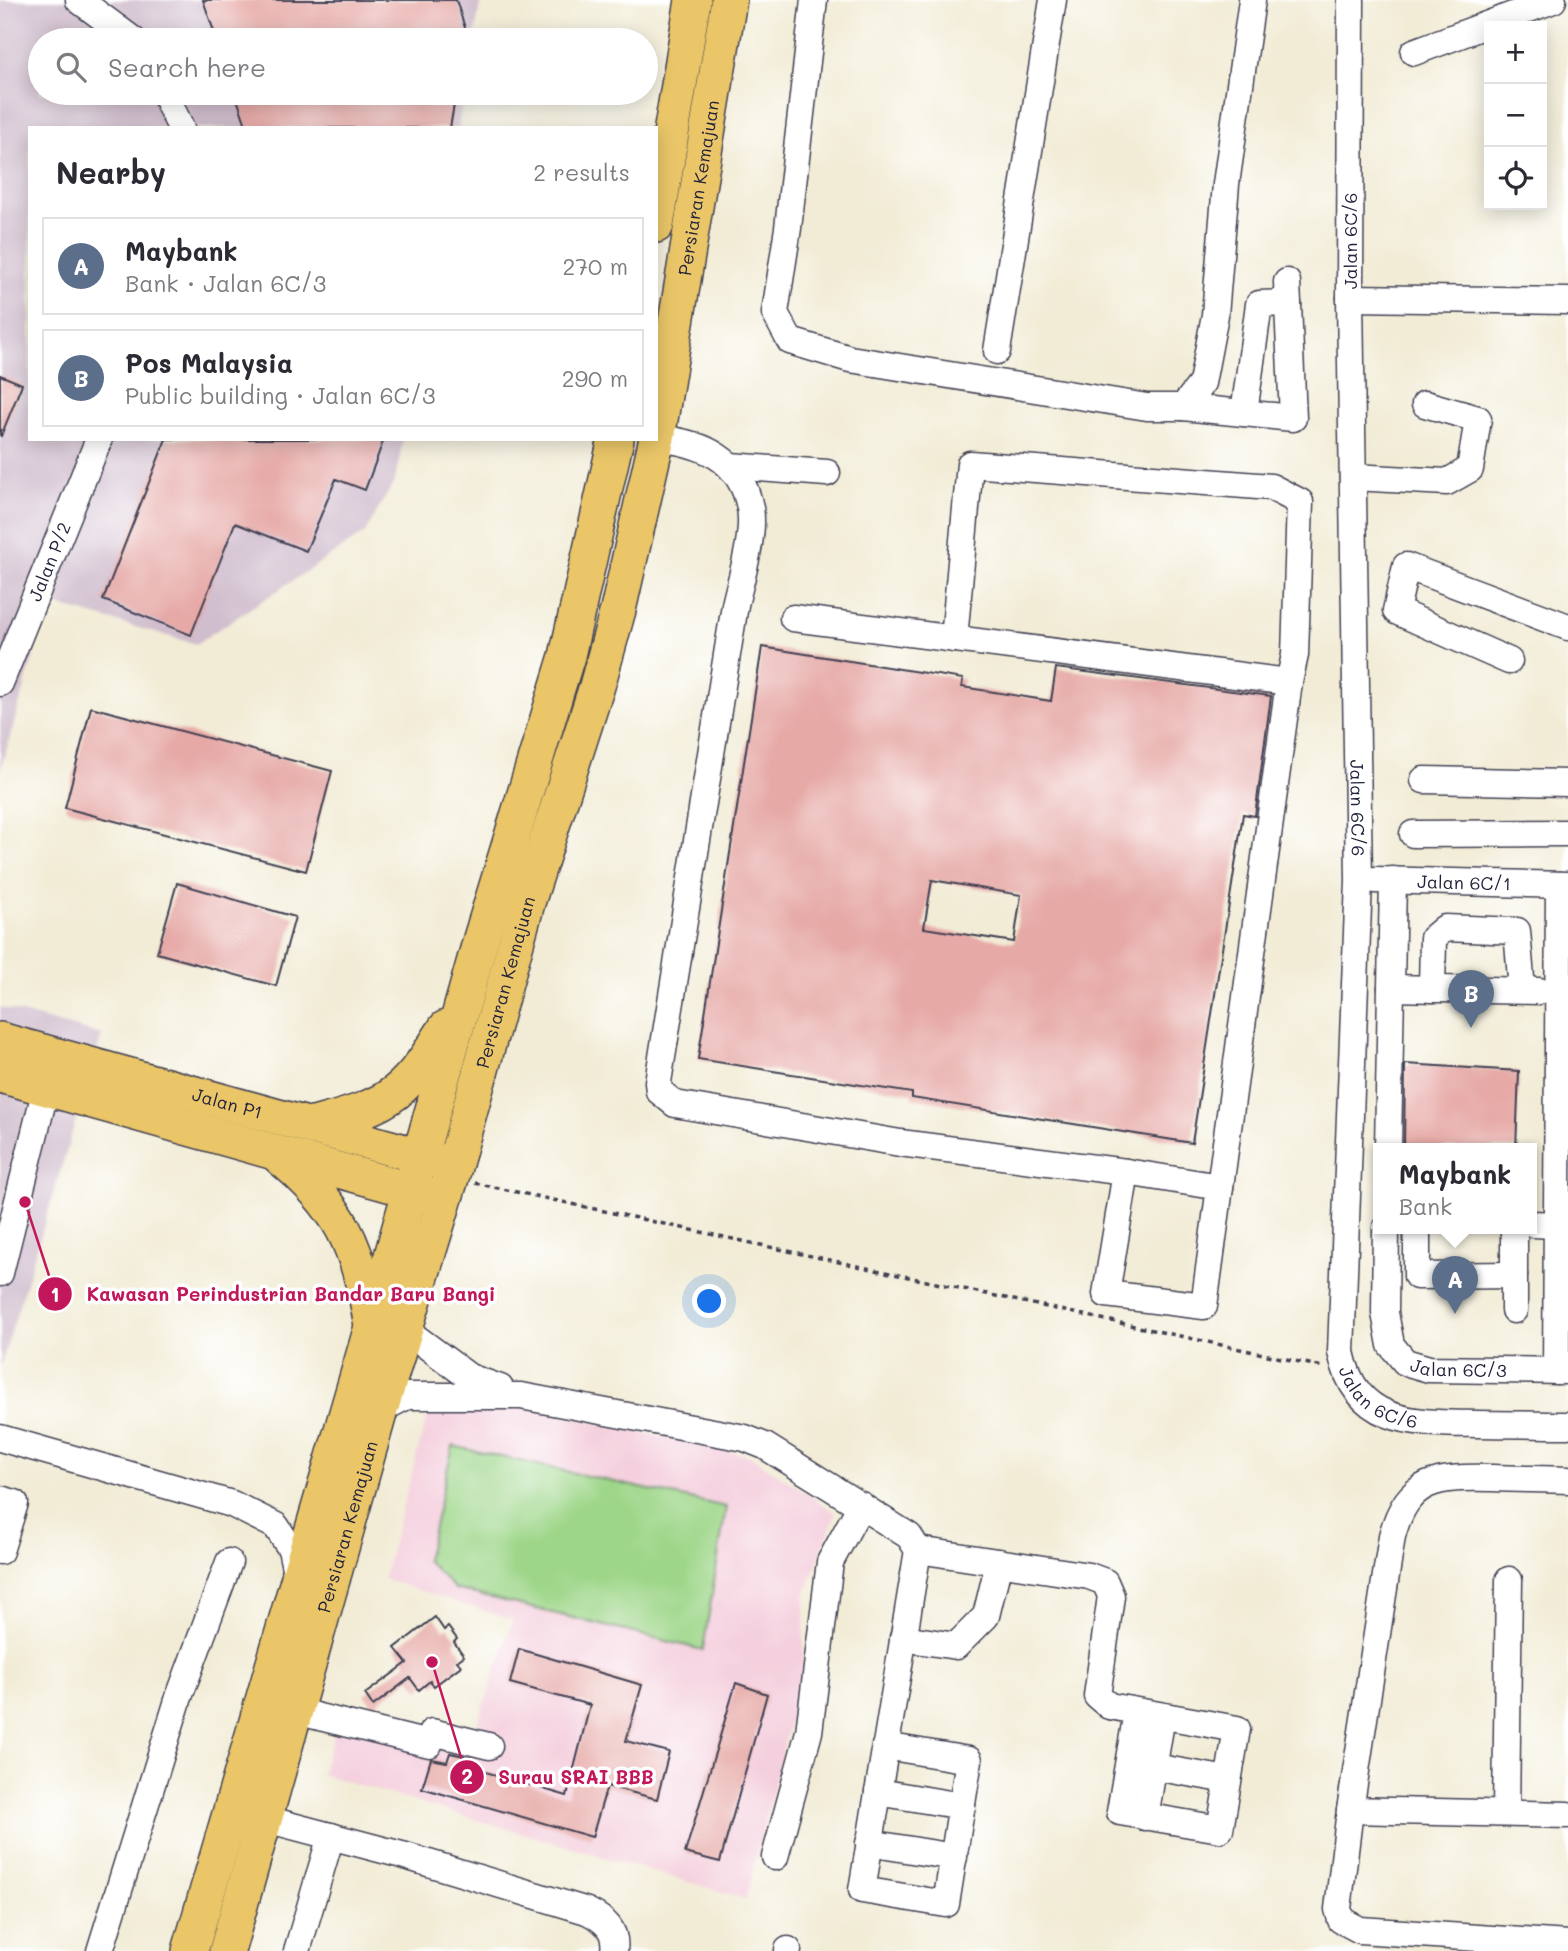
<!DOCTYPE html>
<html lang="en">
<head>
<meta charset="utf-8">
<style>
	body { margin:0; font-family:Mali,sans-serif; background:#f7f7f7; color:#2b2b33 }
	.controls { position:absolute; right:21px; top:21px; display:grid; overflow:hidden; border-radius:0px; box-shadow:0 4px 18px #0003 }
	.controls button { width:63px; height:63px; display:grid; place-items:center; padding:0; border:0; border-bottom:2px solid #e1e1e2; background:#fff; color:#2b2b33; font:35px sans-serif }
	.you { position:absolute; left:710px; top:1302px; width:24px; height:24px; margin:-18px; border:5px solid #fff; border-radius:50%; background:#1a73e8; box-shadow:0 0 0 10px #1a73e833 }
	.badge { display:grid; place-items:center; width:46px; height:46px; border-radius:50%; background:#c8321e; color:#fff; font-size:23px; font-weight:700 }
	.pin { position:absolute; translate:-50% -58px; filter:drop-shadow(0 2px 4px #0008) }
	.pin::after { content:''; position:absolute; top:37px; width:24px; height:21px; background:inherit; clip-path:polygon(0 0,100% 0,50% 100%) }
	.popup { position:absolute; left:1373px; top:1143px; width:164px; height:91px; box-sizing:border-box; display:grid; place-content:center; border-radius:0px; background:#fff; filter:drop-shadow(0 2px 5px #0005); font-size:23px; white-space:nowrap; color:#7c7c81 }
	.popup b { font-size:26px; color:#2b2b33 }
	.popup::after { content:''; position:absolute; left:50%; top:100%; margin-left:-14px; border:14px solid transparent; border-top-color:#fff }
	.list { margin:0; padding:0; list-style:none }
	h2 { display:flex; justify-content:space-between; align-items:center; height:91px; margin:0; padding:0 28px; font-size:30px }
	h2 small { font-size:23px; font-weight:400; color:#7c7c81 }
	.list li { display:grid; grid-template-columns:46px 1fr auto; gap:21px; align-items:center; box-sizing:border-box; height:98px; margin:0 14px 14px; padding:0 14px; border:2px solid #e1e1e2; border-radius:0px }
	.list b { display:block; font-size:26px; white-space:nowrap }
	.list p { margin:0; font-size:23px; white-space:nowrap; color:#7c7c81 }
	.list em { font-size:23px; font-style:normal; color:#7c7c81 }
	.icon { flex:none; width:38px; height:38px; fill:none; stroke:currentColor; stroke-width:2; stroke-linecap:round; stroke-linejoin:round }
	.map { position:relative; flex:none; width:1568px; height:1951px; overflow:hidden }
	.search { position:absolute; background:#fff; box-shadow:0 4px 18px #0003; left:28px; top:28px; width:630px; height:77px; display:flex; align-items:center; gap:18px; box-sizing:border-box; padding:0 24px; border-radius:38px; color:#7c7c81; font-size:26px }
	.panel { position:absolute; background:#fff; box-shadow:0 4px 18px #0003; left:28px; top:126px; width:630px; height:315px; border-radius:0px }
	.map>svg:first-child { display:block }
	.built { fill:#f4cfdd }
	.industrial { fill:#d0bdcd }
	.green { fill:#9dd688; stroke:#607c62; stroke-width:2 }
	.building { fill:#e6a9a6; fill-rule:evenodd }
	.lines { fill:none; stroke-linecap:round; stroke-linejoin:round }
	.minor-casing { stroke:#414052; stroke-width:29 }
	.major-casing { stroke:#414052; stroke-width:38 }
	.path { stroke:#414052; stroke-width:3.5; stroke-dasharray:5 5; stroke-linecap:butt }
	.minor { stroke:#fff; stroke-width:26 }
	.major { stroke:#eac669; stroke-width:35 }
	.labels { text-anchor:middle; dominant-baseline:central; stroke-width:7; stroke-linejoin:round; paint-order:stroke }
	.street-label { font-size:18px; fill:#22223b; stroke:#fff }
	.leader { fill:none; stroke:#c2185b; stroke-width:2.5 }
	.callout-dot { fill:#c2185b; stroke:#fff; stroke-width:2.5 }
	.mark-label { font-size:21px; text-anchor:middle; font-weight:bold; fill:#fff }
	.callout-label { font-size:19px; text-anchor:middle; font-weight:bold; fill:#c2185b; stroke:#fff; stroke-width:7; stroke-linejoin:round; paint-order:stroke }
</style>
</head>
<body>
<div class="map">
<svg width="1568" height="1951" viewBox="0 0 1568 1951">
	<rect width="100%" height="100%" fill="#fff"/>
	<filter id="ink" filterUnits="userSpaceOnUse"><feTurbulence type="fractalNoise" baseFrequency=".0143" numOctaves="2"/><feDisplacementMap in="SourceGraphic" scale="14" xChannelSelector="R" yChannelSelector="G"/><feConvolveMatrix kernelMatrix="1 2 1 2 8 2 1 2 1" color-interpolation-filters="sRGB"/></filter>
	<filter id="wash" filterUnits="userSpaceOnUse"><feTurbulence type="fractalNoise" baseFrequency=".00686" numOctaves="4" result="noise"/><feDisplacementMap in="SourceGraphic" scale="28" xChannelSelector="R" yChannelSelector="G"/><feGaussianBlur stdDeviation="1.57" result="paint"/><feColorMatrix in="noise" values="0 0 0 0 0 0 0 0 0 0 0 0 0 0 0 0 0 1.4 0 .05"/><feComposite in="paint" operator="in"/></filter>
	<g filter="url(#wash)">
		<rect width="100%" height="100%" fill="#f2ecd6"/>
		<polygon class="built" points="524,1407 751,1456 836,1513 805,1596 803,1668 746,1899 321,1774 344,1704 474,1734 513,1620 383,1579 428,1413"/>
		<g class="industrial">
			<polygon points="0,0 481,0 474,40 40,40 40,93 464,93 458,128 30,128 30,439 403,439 395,480 365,533 196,644 49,603 0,771"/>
			<polygon points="0,1007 102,1035 0,1368"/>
		</g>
		<polygon class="green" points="453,1446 726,1507 703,1650 455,1589 426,1560"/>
		<g id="blocks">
			<g class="building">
				<polygon points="203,0 456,0 466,31 464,40 217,40"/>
				<polygon points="235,93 456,93 450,128 247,128"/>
				<polygon points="0,375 22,384 1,436 0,435"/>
				<polygon points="166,439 384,439 365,490 336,479 306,551 235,523 191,635 103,600"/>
				<path d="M762,647L963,679L962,687L1051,701L1056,668L1271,696L1255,816L1243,814L1192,1143L912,1098V1093L698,1059ZM932,880L1021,895L1014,942L924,928Z"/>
				<polygon points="91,707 332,771 306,871 65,808"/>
				<polygon points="177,883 295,917 276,986 157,953"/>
				<polygon points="1405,1064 1519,1071 1516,1148 1404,1148"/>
				<polygon points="435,1617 444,1630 448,1627 457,1639 454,1642 464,1656 457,1661 461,1666 434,1686 430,1681 419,1690 410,1678 373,1706 365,1694 407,1663 395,1648"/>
				<polygon points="519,1649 642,1685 626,1741 669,1752 657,1799 607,1786 592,1837 422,1788 431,1759 447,1762 450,1753 464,1756 462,1765 567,1796 590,1705 510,1683"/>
				<polygon points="736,1683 767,1694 720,1862 685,1853"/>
			</g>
		</g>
	</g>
	<g filter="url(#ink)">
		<use href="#blocks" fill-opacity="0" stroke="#414052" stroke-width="2"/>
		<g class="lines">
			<defs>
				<g id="minor">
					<polyline points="79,0 133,40"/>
					<polyline points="814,0 788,228 775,313 790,341 850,359 1147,407 1183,407 1202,383 1215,315 1226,184 1252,0"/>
					<path id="s1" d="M1351,0L1350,298L1359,880L1341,1352C1356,1426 1415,1423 1477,1424C1507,1424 1538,1425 1568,1425"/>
					<polyline points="1414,52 1553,0"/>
					<polyline points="164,93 181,128"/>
					<polyline points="1350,298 1568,301"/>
					<polyline points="997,351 1053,0"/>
					<polyline points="1183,407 1293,418 1287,282"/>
					<polyline points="1244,413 1259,304 1288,303"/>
					<path d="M657,438C702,443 741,458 750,508C755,535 741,578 735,605L658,1082L659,1091L675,1104L900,1143L1126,1172L1220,1187L1289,682L1295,655L1300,502L1271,487L970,464L954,639"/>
					<polyline points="730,466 827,473"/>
					<polyline points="1353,477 1447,482 1470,469 1478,419 1425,404"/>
					<polyline points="793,618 1289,682"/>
					<polyline points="1509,661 1396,611 1406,566 1568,627"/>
					<path id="s2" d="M0,683L99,439"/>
					<polyline points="1424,780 1568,783"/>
					<polyline points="1413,834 1568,833"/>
					<path id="s3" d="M1375,880L1568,885"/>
					<polyline points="1391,988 1539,991"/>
					<polyline points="1432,989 1433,938 1445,928 1517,931 1522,990"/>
					<polyline points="1388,1148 1393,880"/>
					<polyline points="1126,1172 1106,1294 1204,1306 1220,1187"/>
					<polyline points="1532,1224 1557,1225"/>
					<path id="s4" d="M1386,1228L1385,1313L1391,1345L1405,1362L1429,1369L1568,1371"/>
					<polyline points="1417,1228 1417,1276 1514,1275"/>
					<polyline points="1514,1228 1514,1310"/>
					<polyline points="0,1273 46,1088"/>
					<polyline points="404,1329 469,1377 500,1388"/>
					<polyline points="1556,1371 1559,885"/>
					<polyline points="380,1410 407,1396 521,1396 745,1438 765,1446 909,1536 918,1550 862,1890 946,1904 969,1760 885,1746"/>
					<polyline points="0,1438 232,1504 276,1526 291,1549 298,1582"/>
					<path d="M1568,1480C1543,1479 1517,1479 1492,1478C1438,1477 1408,1477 1392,1536L1350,1810L1338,1909L1341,1920L1360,1930L1568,1944"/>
					<polyline points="0,1499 15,1503 0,1551"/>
					<polyline points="918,1550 1089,1576 1105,1582 1111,1596 1097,1696 1109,1706 1237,1729 1220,1829 1120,1812 1137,1712"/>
					<polyline points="903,1638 956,1646 986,1616 999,1562"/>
					<polyline points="295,1711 429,1744 432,1732 489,1746"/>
					<polyline points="1154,1767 1228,1780"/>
					<polyline points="878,1792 962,1806"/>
					<polyline points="1350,1810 1568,1815"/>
					<polyline points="1506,1813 1509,1580"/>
					<path d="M247,1814L402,1855L587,1911C605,1920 617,1930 614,1951"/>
					<polyline points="1145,1817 1162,1716"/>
					<polyline points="869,1843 954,1857"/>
					<polyline points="775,1857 809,1732 830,1562 861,1505"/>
					<polyline points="100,1951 179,1697 229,1562"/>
					<polyline points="297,1951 331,1836"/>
					<polyline points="788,1951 788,1950"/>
				</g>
				<g id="major">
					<polyline points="656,225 693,0"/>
					<path id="s5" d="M0,1040L441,1162"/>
					<polyline points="0,1075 431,1196"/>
					<path d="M310,1126C338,1118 372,1111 396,1092C417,1075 432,1050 446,1028"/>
					<path d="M280,1157C340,1206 358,1245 371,1320"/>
					<polyline points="190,1951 372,1327 482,935 567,656 616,439"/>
					<path id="s6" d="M227,1951L380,1410L451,1178L527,903L597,686L618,610L657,438L729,0"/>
				</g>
			</defs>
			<use href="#minor" class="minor-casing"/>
			<use href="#major" class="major-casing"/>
			<polyline class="path" points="475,1183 1323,1367"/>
			<use href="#minor" class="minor"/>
			<use href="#major" class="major"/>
		</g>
	</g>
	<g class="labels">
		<g class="street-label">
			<text stroke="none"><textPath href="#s6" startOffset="1827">Persiaran Kemajuan</textPath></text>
			<text transform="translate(1350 241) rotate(-90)">Jalan 6C/6</text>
			<text stroke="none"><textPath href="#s2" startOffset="131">Jalan P/2</textPath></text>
			<text stroke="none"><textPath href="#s1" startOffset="808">Jalan 6C/6</textPath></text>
			<text stroke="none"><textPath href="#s3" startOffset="89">Jalan 6C/1</textPath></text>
			<text stroke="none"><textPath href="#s6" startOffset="1008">Persiaran Kemajuan</textPath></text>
			<text stroke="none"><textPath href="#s5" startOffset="236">Jalan P1</textPath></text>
			<text stroke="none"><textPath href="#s4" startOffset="194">Jalan 6C/3</textPath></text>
			<text stroke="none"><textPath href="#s1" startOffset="1416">Jalan 6C/6</textPath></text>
			<text stroke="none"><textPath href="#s6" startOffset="441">Persiaran Kemajuan</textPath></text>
		</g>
	</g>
	<path class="leader" d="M25 1202L55 1294M432 1662L467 1777"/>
	<g class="callout-dot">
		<circle cx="25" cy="1202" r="7"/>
		<circle cx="432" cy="1662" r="7"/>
		<circle cx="55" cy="1294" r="18"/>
		<circle cx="467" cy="1777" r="18"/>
	</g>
	<g class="mark-label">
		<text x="55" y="1302">1</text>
		<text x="467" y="1784">2</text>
	</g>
	<g class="callout-label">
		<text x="291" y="1301">Kawasan Perindustrian Bandar Baru Bangi</text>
		<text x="576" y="1784">Surau SRAI BBB</text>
	</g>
</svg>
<div class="controls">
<button>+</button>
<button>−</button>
<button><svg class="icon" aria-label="locate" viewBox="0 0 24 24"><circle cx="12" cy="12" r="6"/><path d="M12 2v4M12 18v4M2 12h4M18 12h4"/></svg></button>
</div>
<div class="you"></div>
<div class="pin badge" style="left:1455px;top:1314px;background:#5c6f8a">A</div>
<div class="popup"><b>Maybank</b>Bank</div>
<div class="pin badge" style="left:1471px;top:1028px;background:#5c6f8a">B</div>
<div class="search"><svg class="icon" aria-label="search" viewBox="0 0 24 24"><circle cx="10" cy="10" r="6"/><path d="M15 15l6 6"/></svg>Search here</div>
<section class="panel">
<h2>Nearby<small>2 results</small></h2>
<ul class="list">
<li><span class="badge" style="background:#5c6f8a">A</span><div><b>Maybank</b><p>Bank · Jalan 6C/3</p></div><em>270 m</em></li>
<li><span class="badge" style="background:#5c6f8a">B</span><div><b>Pos Malaysia</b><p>Public building · Jalan 6C/3</p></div><em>290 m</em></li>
</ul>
</section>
</div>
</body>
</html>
